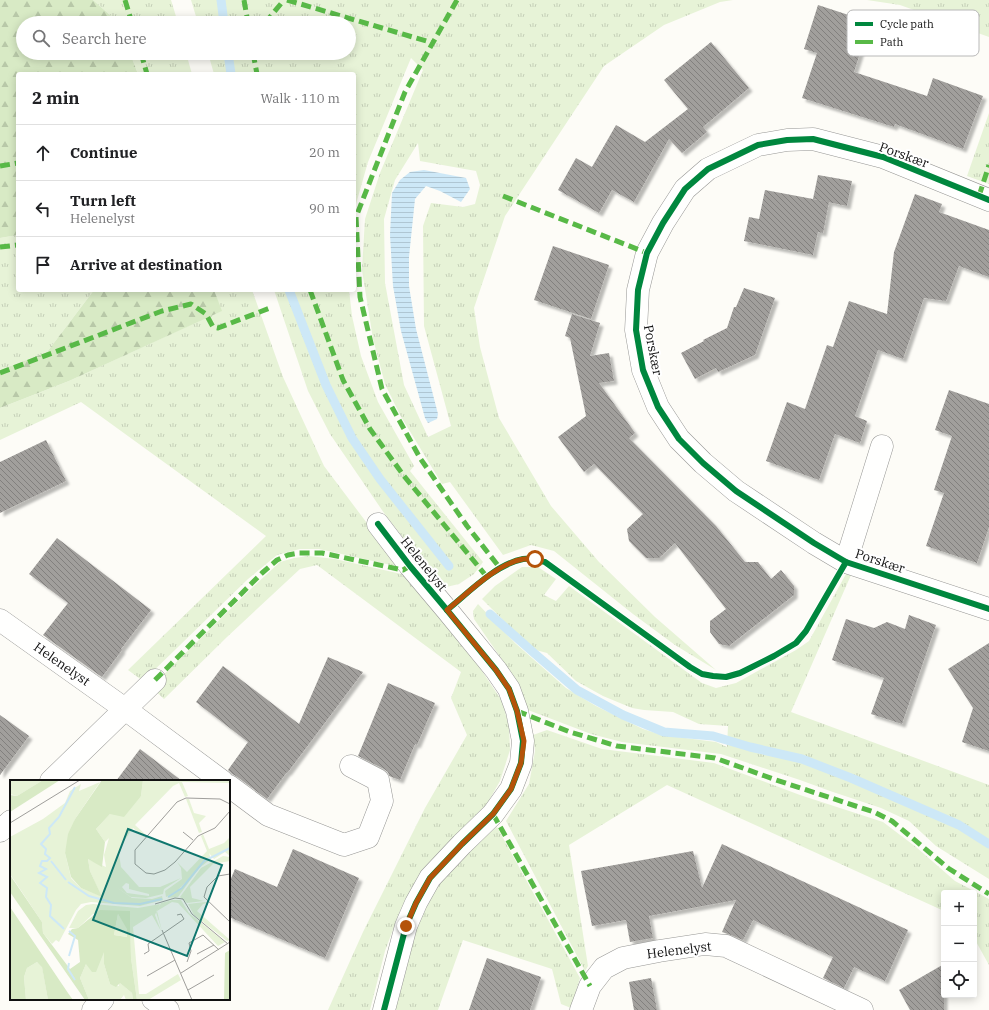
<!DOCTYPE html>
<html lang="en">
<head>
<meta charset="utf-8">
<style>
	body { margin:0; font-family:"IBM Plex Serif",serif; background:#f6f6f6; color:#202124 }
	.controls { position:absolute; right:12px; bottom:12px; display:grid; overflow:hidden; border-radius:4px; box-shadow:0 2px 10px #0003 }
	.controls button { width:36px; height:36px; display:grid; place-items:center; padding:0; border:0; border-bottom:1px solid #e0e0e0; background:#fff; color:#202124; font:20px sans-serif }
	.stop { position:absolute; width:12px; height:12px; margin:-9px; border:3px solid #b45309; border-radius:50%; background:#fff }
	.stop.end { background:#b45309; border-color:#fff; box-shadow:0 1px 4px #0008 }
	.list { margin:0; padding:0; list-style:none }
	h2 { display:flex; justify-content:space-between; align-items:center; height:52px; margin:0; padding:0 16px; font-size:17px }
	h2 small { font-size:13px; font-weight:400; color:#757577 }
	.list li { display:grid; grid-template-columns:26px 1fr auto; gap:12px; align-items:center; box-sizing:border-box; height:56px; padding:0 16px; border-top:1px solid #e0e0e0 }
	.list b { display:block; font-size:15px; white-space:nowrap }
	.list p { margin:0; font-size:13px; white-space:nowrap; color:#757577 }
	.list em { font-size:13px; font-style:normal; color:#757577 }
	.icon { flex:none; width:22px; height:22px; fill:none; stroke:currentColor; stroke-width:2; stroke-linecap:round; stroke-linejoin:round }
	.map { position:relative; flex:none; width:989px; height:1010px; overflow:hidden }
	.search { position:absolute; background:#fff; box-shadow:0 2px 10px #0003; left:16px; top:16px; width:340px; height:44px; display:flex; align-items:center; gap:10px; box-sizing:border-box; padding:0 14px; border-radius:22px; color:#757577; font-size:15px }
	.panel { position:absolute; background:#fff; box-shadow:0 2px 10px #0003; left:16px; top:72px; width:340px; height:220px; border-radius:4px }
	.map>svg:first-child { display:block }
	.grass { fill:url(#grass-tufts); fill-rule:evenodd }
	.forest { fill:url(#forest-firs) }
	.water { fill:url(#water-rules) }
	.lines { fill:none; stroke-linecap:round; stroke-linejoin:round }
	.stream { stroke:#cde8f7; stroke-width:9 }
	.building { fill:url(#building-back-hatch); filter:url(#shadow) }
	.minor-casing { stroke:#979795; stroke-width:23 }
	.minor { stroke:#fffffe; stroke-width:22 }
	.quiet { stroke:#58b947; stroke-width:5; stroke-dasharray:10 5; stroke-linecap:butt }
	.cycleway-casing { stroke:#fff; stroke-width:8 }
	.cycleway { stroke:#00873e; stroke-width:6 }
	.route { stroke:#b45309; stroke-width:5 }
	.labels { text-anchor:middle; dominant-baseline:central; stroke-width:4; stroke-linejoin:round; paint-order:stroke }
	.street-label { font-size:13px; fill:#111; stroke:#fff }
	.inset-river { fill:none; stroke:#cde8f7; stroke-width:2 }
	.inset-road { fill:none; stroke:#9f9e9b; stroke-width:1 }
	.view { fill:#0f766e; fill-opacity:0.15; stroke:#0f766e; stroke-width:2 }
	.inset-edge { fill:none; stroke:#111; stroke-width:2 }
	.key { fill:#fff; stroke:#b8b8b8; stroke-width:1 }
	.key-label { font-size:11px; fill:#111 }
</style>
</head>
<body>
<div class="map">
<svg width="989" height="1010" viewBox="0 0 989 1010">
	<defs>
		<pattern id="grass-tufts" width="24" height="20" patternUnits="userSpaceOnUse"><rect width="24" height="20" fill="#e7f3d7"/><path d="M3 7l-1-3M5 7V3M7 7l1-3M15 17l-1-3M17 17v-4M19 17l1-3" fill="none" stroke="#c5cfb8"/></pattern>
		<pattern id="forest-firs" width="22" height="20" patternUnits="userSpaceOnUse"><rect width="22" height="20" fill="#d8eac5"/><path d="M5 1l3.5 6h-7zM16 11l3.5 6h-7z" fill="#b8c8a8"/></pattern>
		<pattern id="water-rules" width="6" height="5" patternUnits="userSpaceOnUse"><rect width="6" height="5" fill="#cde8f7"/><path d="M0 2.5h6" fill="none" stroke="#afc6d3"/></pattern>
		<pattern id="building-back-hatch" width="6" height="6" patternUnits="userSpaceOnUse"><rect width="6" height="6" fill="#a19f9c"/><path d="M-1 5l2 2M0 0l6 6M5-1l2 2" fill="none" stroke="#82807e"/></pattern>
		<filter id="shadow"><feDropShadow dx="3.5" dy="3.5" stdDeviation="1" flood-color="#0004"/></filter>
	</defs>
	<rect width="100%" height="100%" fill="#fdfcf7"/>
	<g class="grass">
		<polygon points="93,0 171,0 178,23 119,23"/>
		<path d="M191,0H733L720,2L664,25L604,66L505,216L474,308L480,347L499,418L551,506L599,562L655,617L716,670L675,645L633,614L554,551L531,545L503,555L450,482L442,484L400,415L385,384L373,339L362,270L365,219L380,173L423,70L411,58L368,162L354,211V74H214L208,53H349V23H198ZM418,143L420,161L476,171L480,185L475,204L463,207L431,203L423,226L424,326L451,426L428,437L404,385L385,283L384,219L395,180Z"/>
		<polygon points="867,0 989,0 989,37 900,5"/>
		<polygon points="130,53 186,53 192,74 138,74"/>
		<polygon points="989,113 989,184 967,176"/>
		<polygon points="18,235 18,290 94,290 47,352 0,370 0,238"/>
		<polygon points="214,290 252,290 283,377 324,466 400,567 319,549 300,549 277,555 248,579 143,681 128,670 266,536 81,402 0,440 0,408 69,381 221,311"/>
		<polygon points="274,290 349,290 352,316 361,356 378,402 414,466 410,471 483,562 474,574 459,584 442,588 384,513 330,434 308,391"/>
		<polygon points="309,556 335,559 406,575 478,665 502,701 509,726 510,750 500,781 487,804 449,842 419,875 400,911 385,951 370,1010 328,1010 363,932 425,808 467,735 451,698 461,672 317,565 300,569 227,637 164,699 151,687 254,586 280,562 294,558"/>
		<polygon points="522,567 538,567 556,579 544,595 556,601 569,586 702,683 716,688 736,683 796,650 809,641 846,574 851,575 791,712 989,785 989,879 936,846 909,821 881,808 830,791 800,780 721,754 622,742 591,734 528,710 518,683 474,619 473,611 478,604 515,643 566,688 596,706 643,729 662,735 716,742 727,747 728,726 699,724 673,712 644,710 632,708 603,696 576,681 547,653 532,649 482,599 495,586"/>
		<polygon points="547,730 602,749 714,763 800,795 883,822 916,847 955,881 989,899 989,965 974,938 974,893 944,893 944,911 667,785 569,845 588,966 585,971 506,821 529,784 535,751 533,735"/>
		<polygon points="497,827 580,978 571,1008 561,1004 552,969 463,940 438,1010 392,1010 415,932 436,886 483,838"/>
	</g>
	<g class="forest">
		<polygon points="0,0 93,0 119,23 23,23 23,53 130,53 138,74 18,74 18,235 0,238"/>
		<polygon points="94,290 214,290 222,311 69,381 0,408 0,370 47,352"/>
	</g>
	<polygon class="water" points="424,170 466,178 470,189 461,202 440,191 426,186 415,199 409,257 409,286 416,329 438,414 437,419 428,423 425,418 401,331 393,286 390,235 392,193 400,180 410,172"/>
	<g class="lines">
		<g class="stream">
			<polyline points="221,0 224,23"/>
			<polyline points="228,53 231,74"/>
			<polyline points="289,290 326,385 352,438 380,479 449,566"/>
			<polyline points="490,614 534,653 577,690 623,715 664,732 713,736 750,747 802,759 851,778 959,825 989,844"/>
		</g>
	</g>
	<g class="building">
		<polygon points="818,5 870,22 854,72 927,96 933,78 983,96 963,149 895,124 894,127 802,98 817,53 804,49"/>
		<polygon points="711,42 749,88 703,127 707,132 682,153 669,139 634,202 612,190 599,213 558,190 576,158 592,167 616,125 645,142 688,109 664,80"/>
		<polygon points="818,175 852,181 847,206 813,199"/>
		<polygon points="765,190 829,202 823,233 818,232 813,255 744,241 749,217 759,219"/>
		<polygon points="915,194 942,204 939,212 989,230 989,277 959,266 946,301 924,298 903,359 878,350 855,416 867,421 860,443 835,434 819,480 766,461 787,402 805,409 827,345 833,347 849,301 887,314 894,252"/>
		<polygon points="553,246 609,265 591,319 534,300"/>
		<polygon points="744,288 775,298 755,355 718,372 716,368 695,379 681,353 704,341 703,340 727,328 734,307 736,307"/>
		<polygon points="572,314 600,323 590,356 609,353 614,381 599,383 635,433 629,438 716,526 745,562 758,562 771,579 781,570 794,586 794,595 729,646 719,644 710,632 710,621 726,609 675,543 659,558 646,558 629,541 627,529 643,514 594,464 584,472 558,437 586,416 570,338 565,336"/>
		<polygon points="949,390 989,404 989,527 977,563 926,546 944,493 934,490 952,436 935,430"/>
		<polygon points="46,440 66,481 0,513 0,462"/>
		<polygon points="57,538 151,610 121,649 122,650 102,677 43,635 68,603 29,574"/>
		<polygon points="909,615 936,625 902,724 871,714 884,678 832,660 846,619 874,628 887,622 905,629"/>
		<polygon points="989,643 989,751 962,742 973,708 948,669"/>
		<polygon points="328,657 363,672 288,772 287,772 267,799 236,776 232,774 228,770 248,742 196,702 223,666 299,724"/>
		<polygon points="388,683 435,703 417,745 415,744 400,780 389,776 388,772 384,769 358,756"/>
		<polygon points="0,715 29,736 0,775"/>
		<polygon points="140,749 182,781 116,781"/>
		<polygon points="722,844 908,930 885,981 854,967 844,988 823,978 833,957 753,920 743,940 731,935 722,932 736,900 649,916 653,938 630,942 626,920 592,926 581,871 693,851 702,888"/>
		<polygon points="293,849 359,878 325,958 229,917 229,883 235,869 277,887"/>
		<polygon points="487,958 541,977 530,1010 469,1010"/>
		<polygon points="944,964 944,1010 910,1010 899,990"/>
		<polygon points="651,978 657,1010 634,1010 629,982"/>
	</g>
	<g class="lines">
		<defs>
			<g id="minor">
				<polyline points="989,200 883,157 813,139 787,140 758,145 708,169 685,189 663,223 647,253 638,290 636,330 643,370 658,407 679,439 703,463 736,491 814,543 846,562 989,609"/>
				<polyline points="378,524 410,566 447,610 496,670 509,689 517,711 523,741 521,763 511,789 493,814 462,844 430,878 416,903 406,926 384,1010"/>
				<polyline points="846,562 882,446"/>
				<polyline points="0,620 125,709 222,781"/>
				<polyline points="51,781 155,680"/>
				<polyline points="229,786 268,815 344,845 368,837 382,801 378,780 351,766"/>
				<polyline points="0,831 11,821"/>
				<polyline points="153,999 168,1010"/>
				<polyline points="93,1010 103,999"/>
				<polyline points="581,1010 590,986 604,968 623,958 659,951 705,944 726,946 862,1010"/>
			</g>
		</defs>
		<use href="#minor" class="minor-casing"/>
		<use href="#minor" class="minor"/>
		<g class="quiet">
			<polyline points="125,0 132,23"/>
			<polyline points="244,0 248,23"/>
			<polyline points="287,0 433,43"/>
			<polyline points="457,0 405,92 356,217 360,297 382,389 420,458 467,526 500,568"/>
			<polyline points="265,23 284,0"/>
			<polyline points="141,53 147,74"/>
			<polyline points="253,53 257,74"/>
			<polyline points="0,166 18,163"/>
			<polyline points="503,196 647,253"/>
			<polyline points="979,196 989,165"/>
			<polyline points="0,247 18,245"/>
			<polyline points="310,290 343,380 370,429 404,476 487,577"/>
			<polyline points="0,373 162,311 191,304 206,314 213,327 218,328 270,308"/>
			<polyline points="155,680 262,573 277,560 288,555 299,553 322,553 403,570 410,566"/>
			<polyline points="517,711 570,732 617,746 715,758 776,780 874,812 892,821 948,868 989,894"/>
			<polyline points="493,814 590,986"/>
		</g>
		<defs>
			<g id="cycleway">
				<polyline points="989,200 883,157 813,139 787,140 758,145 708,169 685,189 663,223 647,253 638,290 636,330 643,370 658,407 679,439 703,463 736,491 814,543 846,562 989,609"/>
				<polyline points="378,524 410,566 447,610 496,670 509,689 517,711 523,741 521,763 511,789 493,814 462,844 430,878 416,903 406,926 384,1010"/>
				<path d="M447,610C468,593 496,564 523,559C530,558 537,560 545,562L690,667L702,674L713,676L726,677L740,673L774,656L796,643L806,631L846,562"/>
			</g>
		</defs>
		<use href="#cycleway" class="cycleway-casing"/>
		<use href="#cycleway" class="cycleway"/>
	</g>
	<g class="lines">
		<path class="route" d="M406,926L416,903L430,878L462,844L493,814L511,789L521,763L524,741L517,711L509,689L496,670L447,610C468,593 496,564 523,559C527,559 531,559 535,559"/>
	</g>
	<g class="labels">
		<g class="street-label">
			<text transform="translate(904 155) rotate(20)">Porskær</text>
			<text transform="translate(653 350) rotate(79)">Porskær</text>
			<text transform="translate(880 561) rotate(18)">Porskær</text>
			<text transform="translate(424 564) rotate(51)">Helenelyst</text>
			<text transform="translate(62 664) rotate(35)">Helenelyst</text>
			<text transform="translate(679 950) rotate(-7)">Helenelyst</text>
		</g>
	</g>
	<g transform="translate(10 780)">
		<rect width="220" height="220" fill="#fdfcf7"/>
		<path d="M0,0H33L7,16L0,14ZM133,0H220V3L172,2L178,16L175,17L169,3L163,6L125,45L136,55L134,57L123,48L112,64L109,74L111,87L129,107H150L171,98L154,109L153,114L136,118L121,117L103,105L122,118L142,119L152,116L153,120L130,126L81,122L71,124L66,130L49,162L46,160L42,164L33,153L32,142L0,94V57L33,39L55,23L60,11L71,4L69,11L90,2L65,39L55,73L61,98L71,108L91,116L80,91L78,79L96,87L94,75L99,58L95,62L86,49L100,34L131,16ZM116,103L119,104V109L139,114V116L117,113L112,107ZM176,19H179L184,33L196,36L189,43L192,52L189,53ZM193,54L199,69L214,63L220,57V76L215,72L204,79L199,73L201,79L189,88L168,117L157,118L170,110L178,100L167,111L156,117L155,111L172,99L171,88L167,82L177,92L197,71L191,56ZM213,76L220,77V81L203,84L180,107L182,118L194,121L177,123L170,117L191,88ZM162,120H171L179,133L215,162L208,166L168,123L162,122L147,131L152,151L146,132L151,123ZM195,122L197,123L193,124L187,131L220,160L217,161L184,135L178,124ZM83,124L128,128L150,124L145,135L151,151L142,135L123,147L129,214H136L168,194L171,200L138,220H127L121,178L120,131L83,134L68,148H59L68,131L76,125ZM108,134L118,149V157L104,155ZM94,171V184L100,204L109,206V202L122,213L123,220H116L114,215L110,220H79L70,198L76,184ZM27,182L32,186L38,220H16L14,197L17,188Z" fill="#e7f3d7" fill-rule="evenodd"/>
		<path d="M33,0H50L0,32V15L7,16ZM92,0H133L131,16L114,37L100,34L86,49L95,62L92,87L78,79L80,91L92,117L71,108L61,97L55,73L58,54L65,39ZM0,95L32,142L33,153L60,189L70,182L68,160L58,154L62,149L68,148L90,130L120,131L121,178L127,220H118H123L122,213L110,203L106,207L100,204L94,184V172L86,192H82L76,184L70,198L79,220H75L0,112ZM108,134L117,149V157L104,155ZM0,127L58,213L63,220H38L32,187L27,182L17,188L14,197L16,220H0ZM220,170V220H214L215,173Z" fill="#d8eac5" fill-rule="evenodd"/>
		<path class="inset-river" d="M41,81L56,100M58,102L79,116L104,123L130,124L152,119M158,117L172,108L194,81L220,68M54,149L40,136L41,125L36,117L37,108L30,103L37,97L29,93L36,89L30,86L32,81H37L40,78L35,74L36,69L31,64L40,54L39,48L49,37L65,7M59,176L65,156L59,151M59,183L58,189L65,200"/>
		<path class="inset-road" d="M220,24L210,19L176,18L167,22L125,70V84L136,93L144,94L155,90L165,82L188,56L205,48L220,31M0,43L70,0M173,52L183,60M220,94L208,96L197,107L194,117L220,142M145,124L165,118L173,119L182,134L218,164M152,150L182,220M134,174L139,171L138,164L174,139L171,134L167,135M187,174L204,165M177,182L181,171L179,163L193,155L209,170M171,193L220,162M137,196L165,180M178,210L204,195"/>
		<path class="view" d="M118,49L212,85L177,176L83,140Z"/>
		<rect width="220" height="220" class="inset-edge"/>
	</g>
	<rect x="847" y="10" width="132" height="46" rx="6" class="key"/>
	<rect x="855" y="22" width="18" height="4" fill="#00873e"/>
	<rect x="855" y="40" width="18" height="4" fill="#58b947"/>
	<g class="key-label">
		<text x="880" y="28">Cycle path</text>
		<text x="880" y="46">Path</text>
	</g>
</svg>
<div class="controls">
<button>+</button>
<button>−</button>
<button><svg class="icon" aria-label="locate" viewBox="0 0 24 24"><circle cx="12" cy="12" r="6"/><path d="M12 2v4M12 18v4M2 12h4M18 12h4"/></svg></button>
</div>
<div class="stop" style="left:535px;top:559px"></div>
<div class="stop end" style="left:406px;top:926px"></div>
<div class="search"><svg class="icon" aria-label="search" viewBox="0 0 24 24"><circle cx="10" cy="10" r="6"/><path d="M15 15l6 6"/></svg>Search here</div>
<section class="panel">
<h2>2 min<small>Walk · 110 m</small></h2>
<ul class="list">
<li><svg class="icon" aria-label="ahead" viewBox="0 0 24 24"><path d="M12 20V5M6 11l6-6 6 6"/></svg><div><b>Continue</b></div><em>20 m</em></li>
<li><svg class="icon" aria-label="left" viewBox="0 0 24 24"><path d="M17 20v-9H6M10 6l-5 5 5 5"/></svg><div><b>Turn left</b><p>Helenelyst</p></div><em>90 m</em></li>
<li><svg class="icon" aria-label="arrive" viewBox="0 0 24 24"><path d="M6 21V4h12l-3 4 3 4H6"/></svg><div><b>Arrive at destination</b></div></li>
</ul>
</section>
</div>
</body>
</html>
